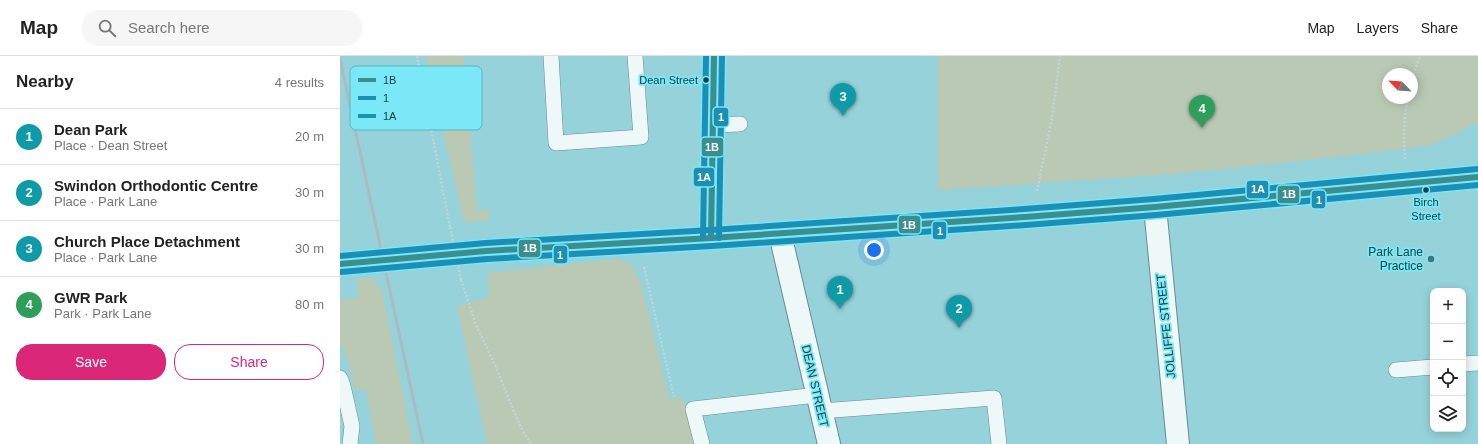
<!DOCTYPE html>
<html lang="en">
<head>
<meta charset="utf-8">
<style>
	body { margin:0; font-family:Arial,sans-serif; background:#f6f6f6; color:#222 }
	.controls { position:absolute; right:12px; bottom:12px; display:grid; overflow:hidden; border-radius:8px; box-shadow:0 2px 10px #0003 }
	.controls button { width:36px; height:36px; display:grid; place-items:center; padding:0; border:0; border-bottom:1px solid #e0e0e0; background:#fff; color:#222; font:20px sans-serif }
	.compass { position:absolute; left:1042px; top:12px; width:36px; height:36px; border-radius:50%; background:#fff; box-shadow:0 2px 10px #0003; rotate:295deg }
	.you { position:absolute; left:534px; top:194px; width:14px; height:14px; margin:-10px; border:3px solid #fff; border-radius:50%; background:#1a73e8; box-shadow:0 0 0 6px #1a73e833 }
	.badge { display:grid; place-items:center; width:26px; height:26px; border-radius:50%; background:#db2777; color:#fff; font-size:13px; font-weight:700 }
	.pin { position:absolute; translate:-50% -33px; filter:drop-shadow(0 1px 2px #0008) }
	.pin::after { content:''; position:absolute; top:21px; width:14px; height:12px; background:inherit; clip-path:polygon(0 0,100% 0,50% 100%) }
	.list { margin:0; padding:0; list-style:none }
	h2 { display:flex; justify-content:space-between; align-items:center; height:52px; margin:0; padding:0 16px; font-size:17px }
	h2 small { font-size:13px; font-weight:400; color:#767676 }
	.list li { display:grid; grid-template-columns:26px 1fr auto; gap:12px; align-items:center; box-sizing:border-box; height:56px; padding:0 16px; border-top:1px solid #e0e0e0 }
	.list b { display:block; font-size:15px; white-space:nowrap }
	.list p { margin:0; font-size:13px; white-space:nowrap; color:#767676 }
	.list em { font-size:13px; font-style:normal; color:#767676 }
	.actions { display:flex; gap:8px; padding:12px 16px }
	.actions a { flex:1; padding:9px 0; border:1px solid #db2777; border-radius:16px; text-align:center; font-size:14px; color:#db2777 }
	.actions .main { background:#db2777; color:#fff }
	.icon { flex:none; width:22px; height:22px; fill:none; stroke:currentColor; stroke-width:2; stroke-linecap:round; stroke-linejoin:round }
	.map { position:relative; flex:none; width:1138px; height:388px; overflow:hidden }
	header { display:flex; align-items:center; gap:24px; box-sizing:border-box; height:56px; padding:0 20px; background:#fff; border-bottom:1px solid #e0e0e0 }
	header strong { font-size:19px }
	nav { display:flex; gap:22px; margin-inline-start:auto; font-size:14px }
	.search { width:280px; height:36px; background:#f6f6f6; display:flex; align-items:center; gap:10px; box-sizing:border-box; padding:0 14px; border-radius:16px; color:#767676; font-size:15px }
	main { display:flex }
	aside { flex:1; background:#fff }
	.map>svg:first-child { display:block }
	.green { fill:#bac9b4; fill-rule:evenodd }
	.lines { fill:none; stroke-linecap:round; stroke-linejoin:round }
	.service-casing { stroke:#658c90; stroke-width:16 }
	.minor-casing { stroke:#658c90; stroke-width:24 }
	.secondary-casing { stroke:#658c90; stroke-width:24 }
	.path { stroke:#c0d5d7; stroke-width:2.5; stroke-dasharray:2 2; stroke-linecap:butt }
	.service { stroke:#eff8f9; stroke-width:15 }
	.minor { stroke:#eff8f9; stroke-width:22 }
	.secondary { stroke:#eff8f9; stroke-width:22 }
	.rail { stroke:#abbbbe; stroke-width:3 }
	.path-bridge { stroke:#c0d5d7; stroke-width:2.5; stroke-dasharray:2 2; stroke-linecap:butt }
	.bus-1-casing { stroke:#7ae8f6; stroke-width:9 }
	.bus-2-casing { stroke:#7ae8f6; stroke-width:9 }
	.bus-3-casing { stroke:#7ae8f6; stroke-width:9 }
	.bus-1 { stroke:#3b8e8e; stroke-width:6 }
	.bus-2 { stroke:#1b8fb6; stroke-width:6 }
	.bus-3 { stroke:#1b8fb6; stroke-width:6 }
	.bus-dot { fill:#134349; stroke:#7ae8f6; stroke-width:1.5 }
	.poi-dot { fill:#41757c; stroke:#7ae8f6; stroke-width:1.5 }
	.labels { text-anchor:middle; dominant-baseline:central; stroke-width:3.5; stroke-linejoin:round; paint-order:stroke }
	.bus-label { font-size:11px; fill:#134349; stroke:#7ae8f6; text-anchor:end }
	.poi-label { font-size:12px; fill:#134349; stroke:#7ae8f6; text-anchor:end }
	.street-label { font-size:12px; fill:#134349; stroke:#7ae8f6 }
	.key { fill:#7ae8f6; stroke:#5bb6c2; stroke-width:1 }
	.key-label { font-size:11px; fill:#134349 }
	.line-badge { stroke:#7ae8f6; stroke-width:1.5 }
	.badge-label { font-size:11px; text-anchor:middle; font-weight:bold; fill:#fff }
</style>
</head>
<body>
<header>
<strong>Map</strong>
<div class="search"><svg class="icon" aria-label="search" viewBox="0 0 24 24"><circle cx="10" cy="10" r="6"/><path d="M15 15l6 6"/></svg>Search here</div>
<nav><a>Map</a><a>Layers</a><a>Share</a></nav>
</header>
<main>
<aside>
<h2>Nearby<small>4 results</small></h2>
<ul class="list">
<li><span class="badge" style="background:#0f9aa8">1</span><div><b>Dean Park</b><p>Place · Dean Street</p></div><em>20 m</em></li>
<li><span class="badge" style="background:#0f9aa8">2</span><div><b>Swindon Orthodontic Centre</b><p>Place · Park Lane</p></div><em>30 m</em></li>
<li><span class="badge" style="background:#0f9aa8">3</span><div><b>Church Place Detachment</b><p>Place · Park Lane</p></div><em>30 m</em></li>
<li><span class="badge" style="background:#2e9e5b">4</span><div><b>GWR Park</b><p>Park · Park Lane</p></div><em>80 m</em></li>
</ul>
<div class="actions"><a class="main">Save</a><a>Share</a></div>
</aside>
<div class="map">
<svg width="1138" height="388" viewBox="0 0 1138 388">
	<rect width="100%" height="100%" fill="#96d2da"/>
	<g class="green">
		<polygon points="86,0 124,0 137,154 147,153 150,165 124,166"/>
		<path d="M598,0H1138V66L1116,78L1090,89L1053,94L940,107L832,118L598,134ZM1048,18H1072V42H1048Z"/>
		<polygon points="278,203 292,209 301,227 329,343 343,341 355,388 147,388 117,250 149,241 148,217"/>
		<polygon points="35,221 37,231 41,230 73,388 36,388 26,333 14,334 9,307 0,286 0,244 19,241 17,223"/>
	</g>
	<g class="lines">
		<defs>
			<g id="service">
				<polyline points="211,0 216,87 301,81 295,0"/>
				<polyline points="372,69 400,68"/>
				<polyline points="1123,308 1138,307"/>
				<polyline points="1056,314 1093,311"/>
				<polyline points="0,322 3,330 12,370 10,388"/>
				<polyline points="481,355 654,342 659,388"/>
				<polyline points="362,388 353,353 477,339"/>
			</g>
			<g id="minor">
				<polyline points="815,151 838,388"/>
				<polyline points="440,178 489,388"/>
				<polyline points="371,182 374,0"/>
			</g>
			<polyline id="secondary" points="0,208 146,195 371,182 685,161 815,151 1138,121"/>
		</defs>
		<use href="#service" class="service-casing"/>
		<use href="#minor" class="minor-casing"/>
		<use href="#secondary" class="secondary-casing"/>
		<g class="path">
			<polyline points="77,0 110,171"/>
			<polyline points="1072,22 1080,0"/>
			<path d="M1065,103C1063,83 1064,62 1068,42"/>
			<polyline points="697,135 712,62 720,0"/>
			<polyline points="304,211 334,341"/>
			<polyline points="121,224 136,269 155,309 173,353 183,376 192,388"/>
		</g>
		<use href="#service" class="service"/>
		<use href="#minor" class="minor"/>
		<use href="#secondary" class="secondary"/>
		<polyline class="rail" points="0,3 83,388"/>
		<polyline class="path-bridge" points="110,171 121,224"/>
		<defs>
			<g id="bus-1">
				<polyline points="371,182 374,0"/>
				<polyline points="0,208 146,195 371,182 685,161 815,151 1138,121"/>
			</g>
			<g id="bus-2">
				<polyline points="379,182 382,0"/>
				<polyline points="1,216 147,203 372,190 686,169 816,159 1138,129"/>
			</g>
			<g id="bus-3">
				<polyline points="363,182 366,0"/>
				<polyline points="0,200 146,187 371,174 684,153 814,143 1137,113"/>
			</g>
		</defs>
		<use href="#bus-1" class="bus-1-casing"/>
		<use href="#bus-2" class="bus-2-casing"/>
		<use href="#bus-3" class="bus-3-casing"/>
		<use href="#bus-1" class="bus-1"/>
		<use href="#bus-2" class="bus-2"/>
		<use href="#bus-3" class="bus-3"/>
	</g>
	<g class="bus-dot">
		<circle cx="366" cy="24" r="3.5"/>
		<circle cx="1086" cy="134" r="3.5"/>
	</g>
	<circle class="poi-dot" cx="1091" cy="203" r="4"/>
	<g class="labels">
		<g class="bus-label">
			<text x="358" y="24">Dean Street</text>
			<text x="1086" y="146" text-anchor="middle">Birch<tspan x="1086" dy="14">Street</tspan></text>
		</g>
		<g class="poi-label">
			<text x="1083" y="196">Park Lane<tspan x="1083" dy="14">Practice</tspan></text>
		</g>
		<g class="street-label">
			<text transform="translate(826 270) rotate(-96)">JOLLIFFE STREET</text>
			<text transform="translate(475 330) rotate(77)">DEAN STREET</text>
		</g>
	</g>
	<rect x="10" y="10" width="132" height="64" rx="6" class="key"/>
	<rect x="18" y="22" width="18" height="4" fill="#3b8e8e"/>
	<rect x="18" y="40" width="18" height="4" fill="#1b8fb6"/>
	<rect x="18" y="58" width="18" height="4" fill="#1b8fb6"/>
	<g class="key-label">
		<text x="43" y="28">1B</text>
		<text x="43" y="46">1</text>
		<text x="43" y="64">1A</text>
	</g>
	<g class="line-badge">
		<rect x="373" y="51" width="16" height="20" rx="4" fill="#1b8fb6"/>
		<rect x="361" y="81" width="23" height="20" rx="4" fill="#3b8e8e"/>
		<rect x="353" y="111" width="22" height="20" rx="4" fill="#1b8fb6"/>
		<rect x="906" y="124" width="23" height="19" rx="4" fill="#1b8fb6"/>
		<rect x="937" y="129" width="23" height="19" rx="4" fill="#3b8e8e"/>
		<rect x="971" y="134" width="15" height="19" rx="4" fill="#1b8fb6"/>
		<rect x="558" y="159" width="23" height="19" rx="4" fill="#3b8e8e"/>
		<rect x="592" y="165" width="15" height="19" rx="4" fill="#1b8fb6"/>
		<rect x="178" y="183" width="23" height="19" rx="4" fill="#3b8e8e"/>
		<rect x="213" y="189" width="15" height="19" rx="4" fill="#1b8fb6"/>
	</g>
	<g class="badge-label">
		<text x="381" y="65">1</text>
		<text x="372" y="95">1B</text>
		<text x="364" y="125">1A</text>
		<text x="918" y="137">1A</text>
		<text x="949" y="142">1B</text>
		<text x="979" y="148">1</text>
		<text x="569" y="173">1B</text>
		<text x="600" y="179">1</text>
		<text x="190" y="196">1B</text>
		<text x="220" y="203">1</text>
	</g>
</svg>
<div class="controls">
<button>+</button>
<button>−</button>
<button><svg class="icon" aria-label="locate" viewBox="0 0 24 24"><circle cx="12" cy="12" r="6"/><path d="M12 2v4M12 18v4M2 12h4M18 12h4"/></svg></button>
<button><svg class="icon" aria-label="layers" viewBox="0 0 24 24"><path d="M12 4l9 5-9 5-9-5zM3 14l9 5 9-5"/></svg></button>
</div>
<svg class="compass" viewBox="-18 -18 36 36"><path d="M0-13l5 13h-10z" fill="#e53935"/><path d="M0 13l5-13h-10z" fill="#767676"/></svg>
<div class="you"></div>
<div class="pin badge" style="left:500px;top:253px;background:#0f9aa8">1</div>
<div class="pin badge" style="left:619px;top:272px;background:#0f9aa8">2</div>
<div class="pin badge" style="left:503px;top:60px;background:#0f9aa8">3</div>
<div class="pin badge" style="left:862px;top:72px;background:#2e9e5b">4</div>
</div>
</main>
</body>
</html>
